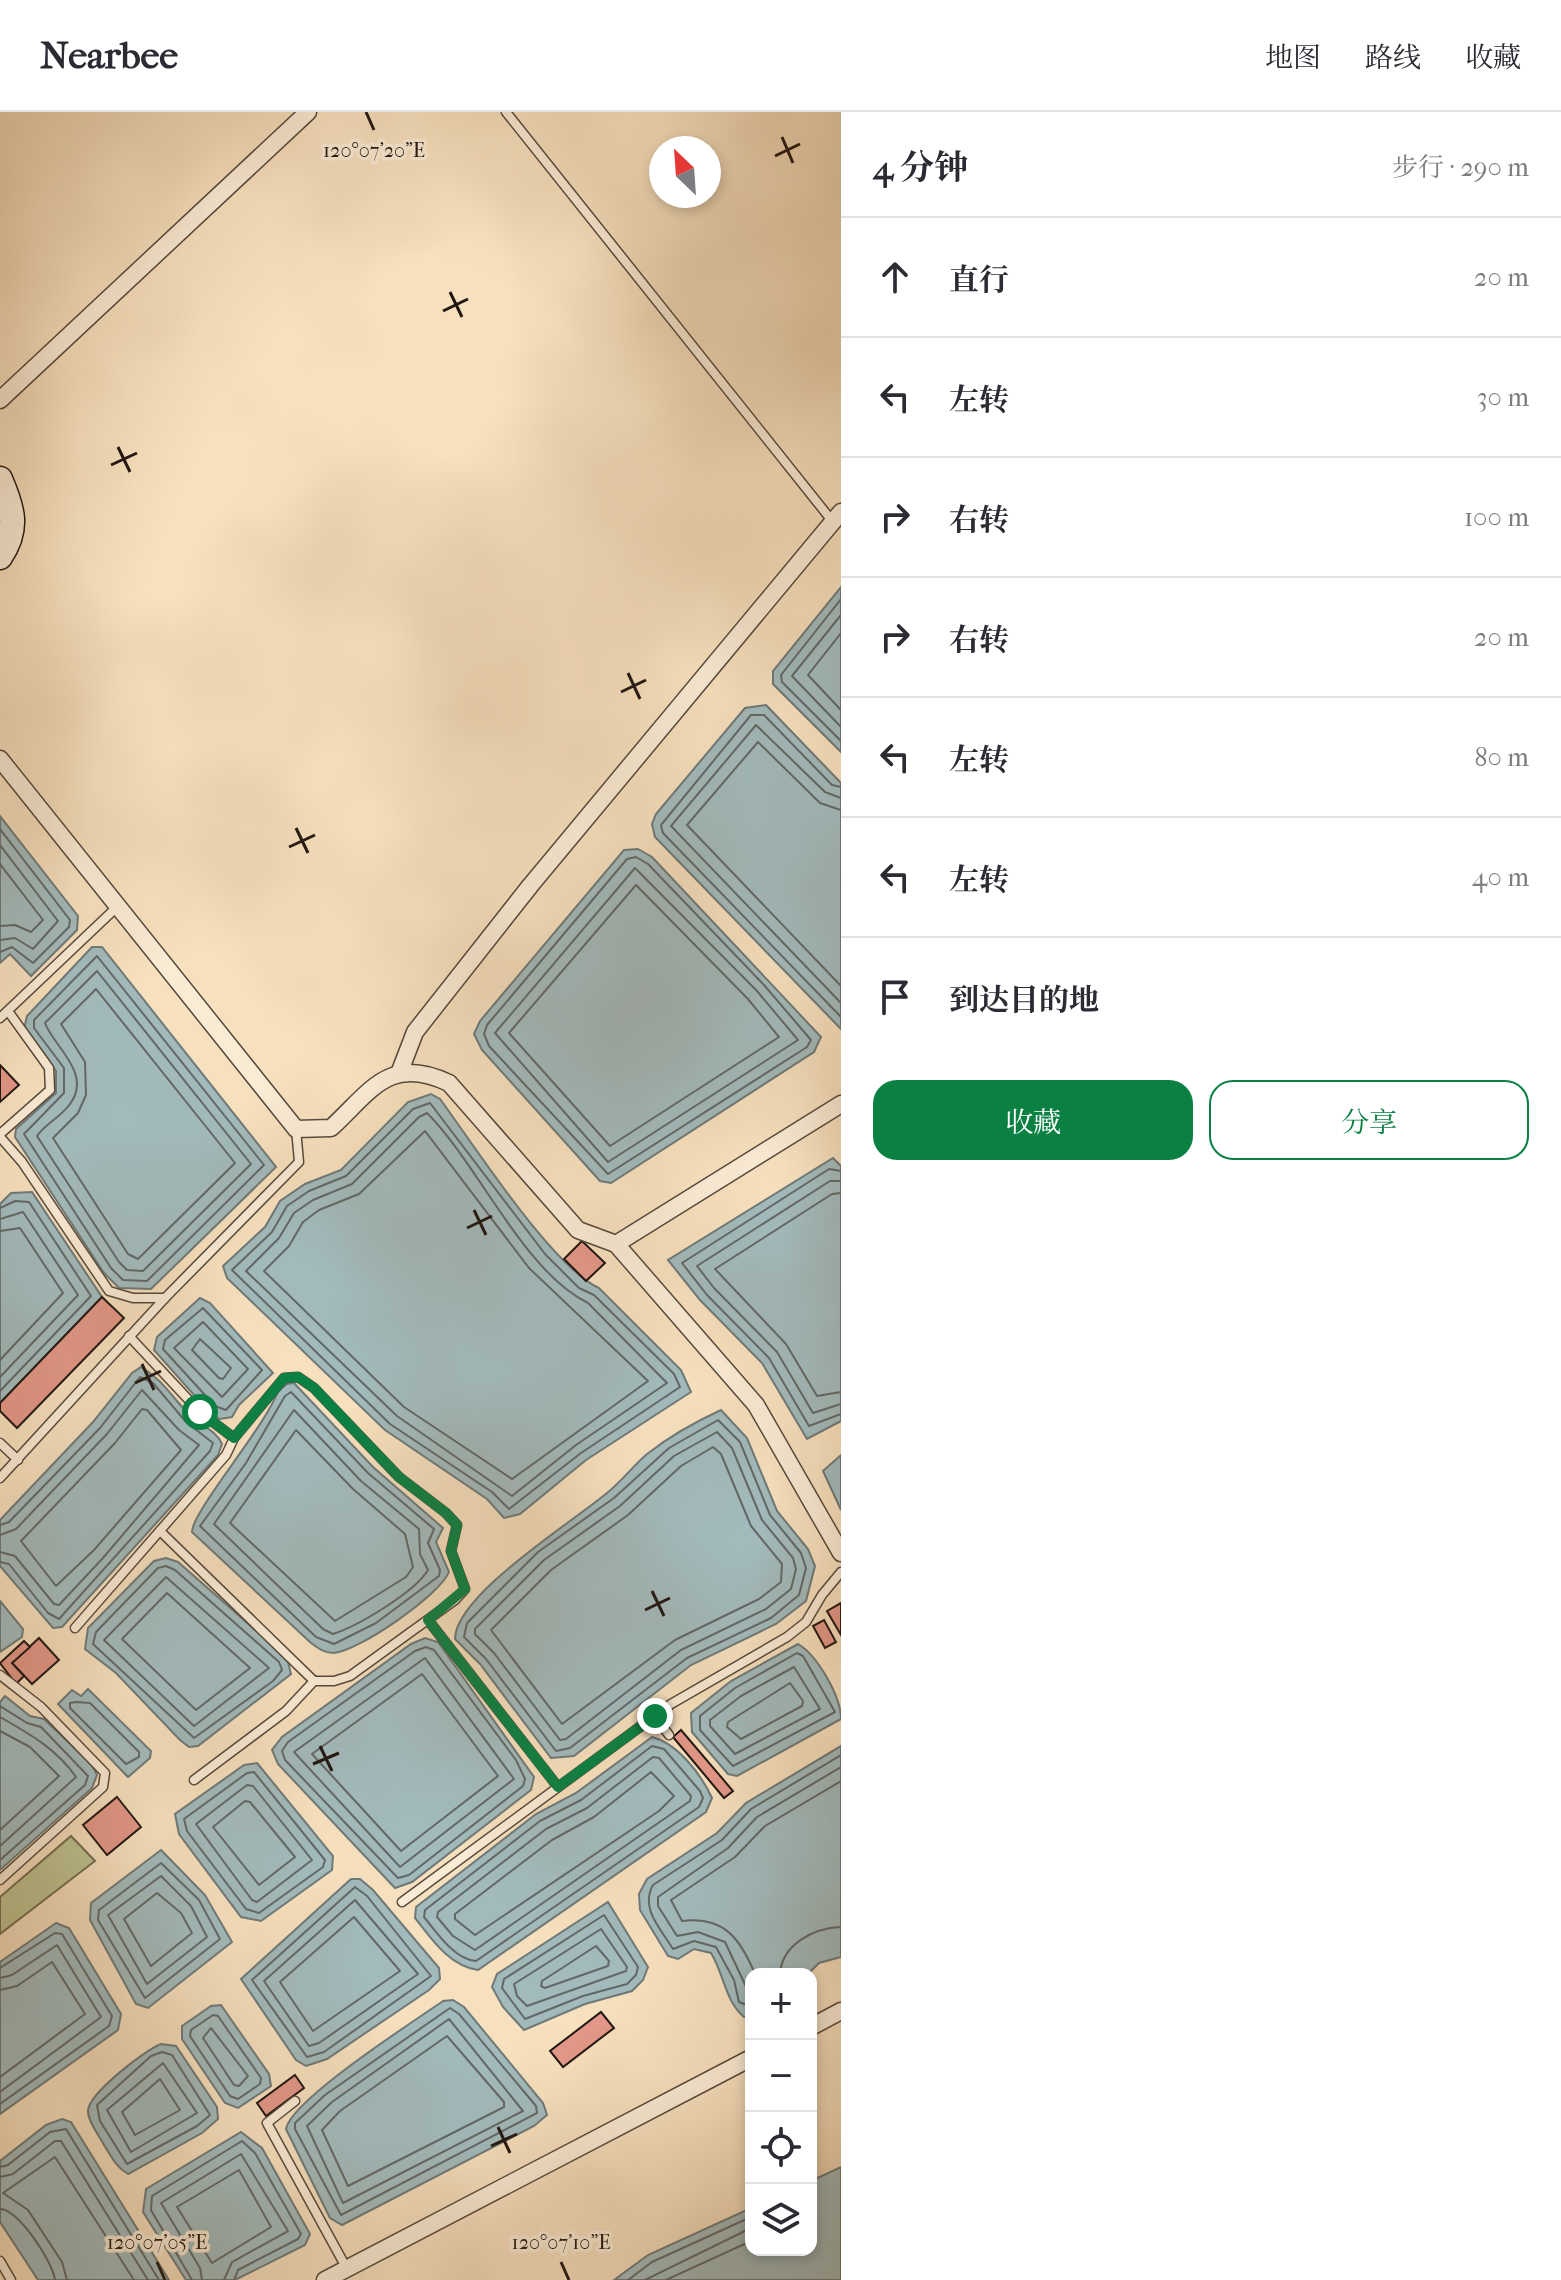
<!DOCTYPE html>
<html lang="zh">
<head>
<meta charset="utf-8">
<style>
	body { margin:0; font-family:"IM FELL French Canon","Noto Serif SC",serif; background:#f7f7f7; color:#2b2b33 }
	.controls { position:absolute; right:24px; bottom:24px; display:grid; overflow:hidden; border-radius:16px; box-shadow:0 4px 12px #0003 }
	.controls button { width:72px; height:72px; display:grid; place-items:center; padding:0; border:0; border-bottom:2px solid #e1e1e2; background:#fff; color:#2b2b33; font:40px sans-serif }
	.compass { position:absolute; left:649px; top:24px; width:72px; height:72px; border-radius:50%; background:#fff; box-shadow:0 4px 12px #0003; rotate:335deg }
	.stop { position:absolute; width:24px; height:24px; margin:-18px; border:6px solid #0b8043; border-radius:50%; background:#fff }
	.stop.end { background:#0b8043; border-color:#fff; box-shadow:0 2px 8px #0008 }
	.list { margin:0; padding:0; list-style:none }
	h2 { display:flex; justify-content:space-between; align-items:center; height:104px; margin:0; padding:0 32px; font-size:34px }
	h2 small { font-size:26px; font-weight:400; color:#7c7c81 }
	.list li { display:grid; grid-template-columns:52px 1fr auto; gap:24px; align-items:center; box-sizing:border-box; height:120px; padding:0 32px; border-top:2px solid #e1e1e2 }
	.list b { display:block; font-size:30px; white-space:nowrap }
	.list em { font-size:26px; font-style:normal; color:#7c7c81 }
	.actions { display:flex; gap:16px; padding:24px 32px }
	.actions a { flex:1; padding:18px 0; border:2px solid #0b8043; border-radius:24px; text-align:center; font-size:28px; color:#0b8043 }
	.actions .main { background:#0b8043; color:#fff }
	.icon { flex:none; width:44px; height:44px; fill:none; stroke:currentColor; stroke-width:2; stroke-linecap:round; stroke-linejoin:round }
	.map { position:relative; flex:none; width:841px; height:2168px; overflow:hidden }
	header { display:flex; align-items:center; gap:48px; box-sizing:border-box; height:112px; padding:0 40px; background:#fff; border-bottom:2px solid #e1e1e2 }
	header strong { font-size:38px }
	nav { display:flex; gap:44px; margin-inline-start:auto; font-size:28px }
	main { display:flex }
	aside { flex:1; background:#fff }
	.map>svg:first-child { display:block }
	.green { fill:#bec290; stroke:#706c50; stroke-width:2 }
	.water { fill:#a2babc; stroke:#6e7978; stroke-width:2 }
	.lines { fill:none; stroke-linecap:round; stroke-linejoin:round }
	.shore { stroke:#626866; stroke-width:2 }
	.building { fill:#e39788; stroke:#211711; stroke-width:2 }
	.lane-casing { stroke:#56493c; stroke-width:11 }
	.street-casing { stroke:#56493c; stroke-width:19 }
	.secondary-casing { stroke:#211711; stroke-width:27 }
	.lane { stroke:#faebd5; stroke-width:8 }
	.street { stroke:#faebd5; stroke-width:16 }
	.secondary { stroke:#faebd5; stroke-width:24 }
	.route { stroke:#0b8043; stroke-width:10 }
	.ticks { fill:none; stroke:#211711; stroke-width:3 }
	.ticks-label { font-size:20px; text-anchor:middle; fill:#211711; stroke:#faebd5; stroke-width:7; stroke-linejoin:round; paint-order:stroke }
</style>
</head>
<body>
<header>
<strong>Nearbee</strong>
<nav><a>地图</a><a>路线</a><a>收藏</a></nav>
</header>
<main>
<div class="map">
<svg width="841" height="2168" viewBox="0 0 841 2168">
	<rect width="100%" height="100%" fill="#f7e0be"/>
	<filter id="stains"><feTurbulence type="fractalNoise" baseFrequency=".0025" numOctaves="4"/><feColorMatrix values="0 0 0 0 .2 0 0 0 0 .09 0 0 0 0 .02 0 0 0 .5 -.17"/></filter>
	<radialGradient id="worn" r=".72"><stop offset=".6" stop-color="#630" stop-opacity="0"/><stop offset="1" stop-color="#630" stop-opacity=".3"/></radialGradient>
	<polygon class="green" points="71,1724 95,1749 0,1822 0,1785"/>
	<g class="water">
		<polygon points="841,475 841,640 773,572 773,559"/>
		<polygon points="766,593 841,671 841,917 655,725 652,712 656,702 745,596"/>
		<polygon points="0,704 78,804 77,818 31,864 10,842 0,851"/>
		<polygon points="638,737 652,745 821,925 814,940 611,1071 600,1069 482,938 474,922 480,909 624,738"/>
		<polygon points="92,835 102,835 276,1055 151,1177 119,1176 104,1161 15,1025 16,1017 56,981 56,959 24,917 27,904"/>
		<path d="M431,982L440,987C474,1033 552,1155 599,1176L681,1258L691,1280L586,1348L520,1402L504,1406L487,1387L385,1318L227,1166L223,1154L265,1115L280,1089L305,1072L341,1058L408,990Z"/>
		<polygon points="833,1046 841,1054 841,1309 807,1327 762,1251 700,1188 668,1148"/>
		<polygon points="32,1080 102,1185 0,1291 0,1092 11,1081"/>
		<polygon points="200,1186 210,1191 273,1261 239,1293 232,1305 220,1307 210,1301 154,1238 157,1225"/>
		<path d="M141,1255C164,1268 174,1289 193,1306C204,1315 216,1319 222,1332L218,1343L62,1515L53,1516L0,1454V1408L93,1310L132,1261Z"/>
		<path d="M294,1271L373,1355L443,1416L436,1430L449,1460C440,1483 359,1539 334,1541C324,1541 318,1536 311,1531L192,1420C192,1399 266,1314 278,1279L287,1272Z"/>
		<path d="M721,1298L747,1326L777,1399L808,1437L815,1454L806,1489L776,1512L691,1553L574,1644L551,1646L480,1552L455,1527C455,1483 574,1409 607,1381C622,1369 633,1354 647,1342C670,1324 695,1310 721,1298Z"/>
		<polygon points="841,1343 841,1398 823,1359"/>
		<polygon points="166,1446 178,1450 287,1546 291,1562 198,1634 189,1635 180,1628 116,1561 85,1537 88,1516 154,1449"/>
		<polygon points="0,1489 23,1517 22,1525 0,1540"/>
		<polygon points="425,1526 438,1530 534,1665 531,1678 412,1770 395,1776 278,1652 272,1638 282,1625 411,1532"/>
		<path d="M798,1532C817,1543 841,1584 841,1607L737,1664L728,1662L692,1620L691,1601L731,1569Z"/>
		<polygon points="88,1577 151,1639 150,1646 128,1665 58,1592 72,1578 81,1584"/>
		<polygon points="5,1584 30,1604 44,1607 92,1653 97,1663 92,1676 0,1758 0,1590"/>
		<path d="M652,1625C677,1631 701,1662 712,1686L706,1700L478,1858C449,1854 432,1827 415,1806L416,1795L536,1702L576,1681Z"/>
		<path d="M841,1634V1845L819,1851L808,1862H751V1901L744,1905C725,1889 724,1862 711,1841L694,1837L678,1847L668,1844L640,1798L639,1782L647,1767L717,1721L746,1691Z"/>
		<polygon points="257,1651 333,1744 332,1758 261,1809 241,1805 179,1722 175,1702 244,1653"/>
		<polygon points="161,1738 205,1783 232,1830 148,1896 136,1892 90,1808 91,1791"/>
		<polygon points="351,1767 360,1767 373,1778 439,1856 440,1867 429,1878 327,1947 306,1954 296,1948 241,1867"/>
		<polygon points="608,1790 648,1855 643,1868 632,1879 585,1892 524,1918 503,1895 492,1875 497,1862"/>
		<polygon points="56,1811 69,1816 121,1902 118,1918 0,2002 0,1850"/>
		<path d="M453,1888L464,1895L543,1991L547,2003L534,2014L342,2113L330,2106L286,2017C291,1988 413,1910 443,1889Z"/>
		<polygon points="221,1893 269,1962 271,1974 238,1996 225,1991 182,1927 182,1914 211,1894"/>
		<path d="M161,1932L176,1934L217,1995L218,2007L202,2021L128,2062C116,2055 111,2044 104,2033C99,2023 88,2010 88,1999C88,1982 145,1938 161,1932Z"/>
		<polygon points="62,2007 71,2010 169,2168 38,2168 0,2110 0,2049 46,2013"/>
		<polygon points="241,2020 262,2036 310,2122 305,2133 235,2168 186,2168 143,2100 146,2077"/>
		<polygon points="841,2055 841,2168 614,2168 648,2143 751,2096 751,2138 811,2138 811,2069"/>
	</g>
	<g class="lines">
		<g class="shore">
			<polyline points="841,487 781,563 782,570 841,629"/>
			<polyline points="841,503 792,564 841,615"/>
			<polyline points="841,521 808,563 841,598"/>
			<polyline points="841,675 832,673 764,603 751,603 661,713 663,721 841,905"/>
			<polyline points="841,686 825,680 756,613 671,714 841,891"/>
			<polyline points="841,698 820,691 758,630 687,713 841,874"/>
			<polyline points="0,717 70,808 69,815 33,851 12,835 0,840"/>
			<polyline points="0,733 58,809 33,837 15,826 0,828"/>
			<polygon points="636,745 648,752 764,873 811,928 807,935 608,1062 489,934 484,922 487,913 627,747"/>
			<polyline points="0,752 43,808 31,820 15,813 0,814"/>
			<polygon points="635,756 757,879 798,928 608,1050 495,921"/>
			<polygon points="636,773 748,887 779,925 610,1034 509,921"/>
			<polygon points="97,844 264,1053 147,1169 123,1168 111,1156 24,1022 64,981 64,956 34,916 34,908"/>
			<path d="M97,859L251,1052L143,1159L127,1158L119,1150L37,1024C45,1012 61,1005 70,992C93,961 53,934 45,911Z"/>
			<polygon points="96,877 235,1051 138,1147 128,1142 53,1026 78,1001 86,983 85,950 61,912"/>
			<polygon points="430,991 545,1142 579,1176 594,1183 674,1262 680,1275 581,1341 509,1397 492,1380 390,1312 232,1158 272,1120 287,1094 309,1079 346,1064 413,997"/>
			<path d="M427,1001C479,1053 523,1159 588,1191L667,1271L576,1333L512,1384L397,1304L246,1159L279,1126L294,1101L313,1088L352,1072L419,1005Z"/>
			<polygon points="425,1019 529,1156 648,1269 512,1367 404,1295 264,1159 289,1134 303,1110 319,1098 359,1082"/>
			<polyline points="841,1059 829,1057 682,1151 707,1183 769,1246 809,1314 841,1302"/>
			<polyline points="841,1069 830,1069 697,1154 714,1176 777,1240 813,1301 841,1292"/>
			<polyline points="841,1081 832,1082 715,1157 786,1232 817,1284 841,1280"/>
			<polyline points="0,1096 15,1089 29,1090 91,1184 0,1279"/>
			<polyline points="0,1107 23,1100 78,1183 0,1265"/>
			<polyline points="0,1119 20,1116 63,1181 0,1248"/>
			<polygon points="203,1196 262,1258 226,1298 215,1294 163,1237 165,1228"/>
			<polygon points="203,1210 248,1257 222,1285 174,1236"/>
			<polygon points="200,1227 231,1256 223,1267 219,1266 192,1238"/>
			<polygon points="291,1280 368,1361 434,1417 428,1431 440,1458 439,1464 376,1511 334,1532 316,1525 200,1414 246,1351 285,1284"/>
			<polygon points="142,1297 147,1298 181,1338 94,1438 56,1474 21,1429 115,1331"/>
			<path d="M294,1298L361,1369L419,1417L420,1442L428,1458C415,1480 358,1514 333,1522L323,1517L214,1412Z"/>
			<polygon points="718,1308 740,1330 770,1403 801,1441 806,1456 799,1483 771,1506 687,1546 570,1636 556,1639 486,1547 464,1525 467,1511 538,1440 614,1386 669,1336"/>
			<polygon points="296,1318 353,1377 405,1422 413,1455 406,1465 335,1509 230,1411"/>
			<polygon points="717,1320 732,1336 762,1408 793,1446 796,1457 791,1477 766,1497 681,1538 566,1627 560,1628 494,1541 475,1522 475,1517 544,1448 620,1394 674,1344"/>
			<polygon points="713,1335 721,1342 751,1414 782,1452 781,1470 759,1487 675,1528 562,1612 491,1518 551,1458 628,1403 681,1354"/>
			<polyline points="0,1413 9,1410 100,1316 140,1265 153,1271 186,1310 213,1331 210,1339 59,1507 48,1501 9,1452 0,1450"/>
			<polyline points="0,1423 16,1417 107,1322 142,1278 179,1318 199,1333 103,1446 59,1493 54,1492 15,1444 0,1440"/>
			<polygon points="166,1454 175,1458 279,1550 282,1558 273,1569 194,1626 93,1532 96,1520 158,1456"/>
			<polygon points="166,1465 269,1556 194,1614 104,1528"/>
			<polygon points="167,1481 250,1556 196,1598 122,1527"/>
			<polygon points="426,1535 434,1538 516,1648 525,1667 523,1674 409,1763 398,1766 285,1648 282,1639 288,1630 415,1539"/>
			<polygon points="797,1541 803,1544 835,1600 733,1654 700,1618 700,1604 735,1576"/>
			<polygon points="425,1546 514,1667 400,1755 294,1640"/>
			<polygon points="794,1555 820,1597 735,1642 710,1614 710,1608 741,1584"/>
			<polygon points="422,1562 498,1664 401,1739 312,1642"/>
			<polygon points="790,1571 803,1589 802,1594 741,1627 727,1615 728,1610"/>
			<polygon points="76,1590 90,1591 139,1640 139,1645 126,1652 70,1596 70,1591"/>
			<polyline points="0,1594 27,1611 41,1615 88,1664 85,1673 0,1748"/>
			<path d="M0,1605C28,1621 57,1637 76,1665L0,1734"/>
			<polyline points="0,1619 30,1635 59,1664 0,1718"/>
			<path d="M652,1634L664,1637L700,1679L703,1686L699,1695L476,1849C455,1848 437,1821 424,1805L425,1798L540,1709L581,1688Z"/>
			<polygon points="653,1645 659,1646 691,1684 690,1689 475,1838 453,1824 437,1805 438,1800 546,1717 587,1696"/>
			<polygon points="254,1660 325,1748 323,1755 259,1801 246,1797 187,1719 184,1707 247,1661"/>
			<polygon points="651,1660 674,1684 659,1699 475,1823 455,1807 455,1802 552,1728 594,1705"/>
			<polygon points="247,1673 253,1674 312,1748 257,1790 252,1788 196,1712"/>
			<polygon points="245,1689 250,1690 295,1745 259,1773 213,1715"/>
			<polygon points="161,1751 199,1788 220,1827 145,1886 98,1808 99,1798"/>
			<polygon points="161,1764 191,1794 207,1825 147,1872 108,1803"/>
			<polygon points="355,1775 367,1784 431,1864 324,1940 307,1945 252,1868"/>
			<polygon points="157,1781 181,1801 192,1821 151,1854 124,1807"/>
			<polygon points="355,1788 418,1862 319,1931 309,1934 264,1869"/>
			<polygon points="604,1803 638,1855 636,1863 627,1872 583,1884 525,1907 502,1876 504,1867"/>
			<polygon points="354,1805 400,1859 313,1919 280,1870"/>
			<polygon points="601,1817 627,1855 626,1859 527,1894 517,1884 514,1872"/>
			<polygon points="596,1834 609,1849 608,1854 545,1876 541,1874 542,1869"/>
			<polyline points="0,1856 55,1821 62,1822 112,1904 109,1914 0,1992"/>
			<path d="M755,1862C740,1826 724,1804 682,1809L671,1788L735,1745L765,1714L841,1669"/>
			<path d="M780,1862C782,1832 814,1816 841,1815"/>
			<polyline points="0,1866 12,1863 57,1833 101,1905 0,1980"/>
			<polyline points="0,1878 17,1874 52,1850 85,1902 0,1965"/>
			<polyline points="751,1885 725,1830 698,1820 677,1824 658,1794 658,1785 728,1736 757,1705 841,1655"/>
			<path d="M751,1895L739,1890L734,1868L716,1835L694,1829L673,1837C660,1816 640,1796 653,1773L722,1728L751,1697L841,1643"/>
			<polygon points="450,1896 459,1902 536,1994 537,2001 341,2103 295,2017 295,2011 325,1983"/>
			<polygon points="213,1903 218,1904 261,1966 260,1972 238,1987 230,1984 190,1924 191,1918"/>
			<polygon points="449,1907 523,1999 343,2091 307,2014 332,1990"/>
			<polygon points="211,1916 248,1964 239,1974 234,1973 203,1926"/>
			<polygon points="447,1924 504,1990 504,1995 348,2074 322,2018 340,1999"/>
			<polygon points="162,1940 172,1943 210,2003 197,2014 127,2052 100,2009 97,1993 151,1944"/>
			<polygon points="163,1951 197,2001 131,2040 107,1998"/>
			<polygon points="160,1967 180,1998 135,2023 122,2000"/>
			<polyline points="0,2055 8,2053 50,2020 66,2017 159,2168"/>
			<polygon points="239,2058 271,2115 212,2151 177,2095"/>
			<polyline points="0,2065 13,2062 55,2029 61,2029 148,2168"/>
			<path d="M0,2097C19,2098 53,2150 55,2168"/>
			<polyline points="67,2168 62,2150 28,2098 3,2081 55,2045 134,2168"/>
			<polyline points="192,2168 151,2098 152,2084 242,2029 255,2041 301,2122 298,2127 238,2158 234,2168"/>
			<polyline points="202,2168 200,2156 161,2091 241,2042 288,2119 232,2150 224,2168"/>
			<polyline points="628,2168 652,2150 751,2105"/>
			<polyline points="645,2168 751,2116"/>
			<polyline points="666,2168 751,2129"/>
		</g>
	</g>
	<g class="building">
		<polygon points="0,953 19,973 0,990"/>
		<polygon points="582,1129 605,1151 586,1169 564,1147"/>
		<polygon points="102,1185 124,1206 17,1316 0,1299 0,1291"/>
		<polygon points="841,1491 841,1523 827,1499"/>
		<polygon points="824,1508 836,1530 825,1536 813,1514"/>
		<polygon points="39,1526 59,1548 32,1572 12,1551"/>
		<polygon points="24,1529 30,1535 12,1551 24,1564 16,1572 0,1551"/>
		<polygon points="681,1618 733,1679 724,1686 673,1625"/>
		<polygon points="117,1685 141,1715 107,1743 83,1713"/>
		<polygon points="601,1900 614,1916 563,1955 550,1939"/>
		<polygon points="295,1963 304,1976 266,2004 257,1991"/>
	</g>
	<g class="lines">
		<defs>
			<g id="lane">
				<polyline points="506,0 833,410"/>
				<polyline points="0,906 118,794"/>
				<polyline points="0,1022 50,978 49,956 8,899"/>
				<polyline points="0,1025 22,1050 109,1179 133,1186 165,1186"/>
				<polyline points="129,1224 200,1300 234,1326"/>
				<polyline points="0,1331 18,1348"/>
				<polyline points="0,1366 165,1186 299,1050 296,1017"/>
				<polyline points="160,1419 314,1569"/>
				<polyline points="428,1508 558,1675"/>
				<polyline points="75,1516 226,1343 234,1326 284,1266 298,1265 314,1276 399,1365 446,1401 457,1413 451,1439 465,1477 455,1488 350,1564 334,1569 314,1569 286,1599 194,1668"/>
				<polyline points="0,1563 41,1595 105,1661 103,1675 0,1768"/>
				<polyline points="655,1604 669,1623"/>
				<polyline points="402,1790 671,1592 787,1525 806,1510 822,1483 841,1460"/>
				<polyline points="295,1989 267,2011 347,2157"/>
				<polyline points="0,2149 11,2168"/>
			</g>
			<g id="street">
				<polyline points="0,288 308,0"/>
				<path d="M0,647L296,1017L331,1016C372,978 389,943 449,971L578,1118L616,1132L756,1293L841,1441"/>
				<polyline points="400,959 415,920 530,774 841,400"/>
				<polyline points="616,1132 841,992"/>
				<polyline points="811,1915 841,1899"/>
				<polyline points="325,2168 751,1946"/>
			</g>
			<path id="secondary" d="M0,367C13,397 19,417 0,445"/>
		</defs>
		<use href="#lane" class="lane-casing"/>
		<use href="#street" class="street-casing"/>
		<use href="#secondary" class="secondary-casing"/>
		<use href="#lane" class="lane"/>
		<use href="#street" class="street"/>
		<use href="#secondary" class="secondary"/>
	</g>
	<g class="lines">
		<polyline class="route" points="200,1300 234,1326 284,1266 298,1265 314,1276 399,1365 446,1401 457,1413 451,1439 465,1477 428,1508 558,1675 655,1604"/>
	</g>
	<path class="ticks" d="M366,0L374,18M782,25L793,51M775,44L800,32M450,180L462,205M443,199L468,187M118,335L130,360M111,353L137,341M628,561L640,587M621,580L646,568M296,716L308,741M289,735L315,723M474,1098L486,1123M467,1116L492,1104M142,1252L154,1278M135,1271L161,1259M652,1479L664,1504M645,1498L670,1486M320,1634L332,1659M313,1652L339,1641M498,2015L510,2041M491,2034L517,2022M157,2150L165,2168M561,2150L569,2168"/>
	<g class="ticks-label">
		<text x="374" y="45">120°07'20"E</text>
		<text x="157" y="2137">120°07'05"E</text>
		<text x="561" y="2137">120°07'10"E</text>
	</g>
	<rect width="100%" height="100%" filter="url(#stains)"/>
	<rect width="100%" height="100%" fill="url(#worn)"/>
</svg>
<div class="controls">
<button>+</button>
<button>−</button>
<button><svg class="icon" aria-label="locate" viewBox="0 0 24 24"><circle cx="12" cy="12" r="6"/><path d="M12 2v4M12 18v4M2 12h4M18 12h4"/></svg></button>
<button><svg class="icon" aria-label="layers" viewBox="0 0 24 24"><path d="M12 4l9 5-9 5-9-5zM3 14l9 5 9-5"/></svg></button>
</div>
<svg class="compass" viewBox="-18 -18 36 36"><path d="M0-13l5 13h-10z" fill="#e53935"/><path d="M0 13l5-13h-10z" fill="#7c7c81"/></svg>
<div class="stop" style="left:200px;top:1300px"></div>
<div class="stop end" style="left:655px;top:1604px"></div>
</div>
<aside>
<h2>4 分钟<small>步行 · 290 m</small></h2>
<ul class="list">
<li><svg class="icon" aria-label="ahead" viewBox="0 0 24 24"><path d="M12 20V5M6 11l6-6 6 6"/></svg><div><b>直行</b></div><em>20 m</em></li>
<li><svg class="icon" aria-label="left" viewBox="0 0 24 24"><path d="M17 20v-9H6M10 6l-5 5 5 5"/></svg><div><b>左转</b></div><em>30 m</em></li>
<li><svg class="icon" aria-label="right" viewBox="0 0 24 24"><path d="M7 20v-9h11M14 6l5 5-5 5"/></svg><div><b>右转</b></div><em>100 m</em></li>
<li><svg class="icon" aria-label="right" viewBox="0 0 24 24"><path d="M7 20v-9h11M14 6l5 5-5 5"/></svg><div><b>右转</b></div><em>20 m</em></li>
<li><svg class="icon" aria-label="left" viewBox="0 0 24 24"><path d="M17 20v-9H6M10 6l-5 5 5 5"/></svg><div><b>左转</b></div><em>80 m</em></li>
<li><svg class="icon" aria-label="left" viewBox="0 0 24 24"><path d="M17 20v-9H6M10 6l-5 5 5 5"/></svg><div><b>左转</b></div><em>40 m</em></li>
<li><svg class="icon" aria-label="arrive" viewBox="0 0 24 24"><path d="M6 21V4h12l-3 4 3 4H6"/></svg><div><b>到达目的地</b></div></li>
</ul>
<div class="actions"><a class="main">收藏</a><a>分享</a></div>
</aside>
</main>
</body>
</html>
